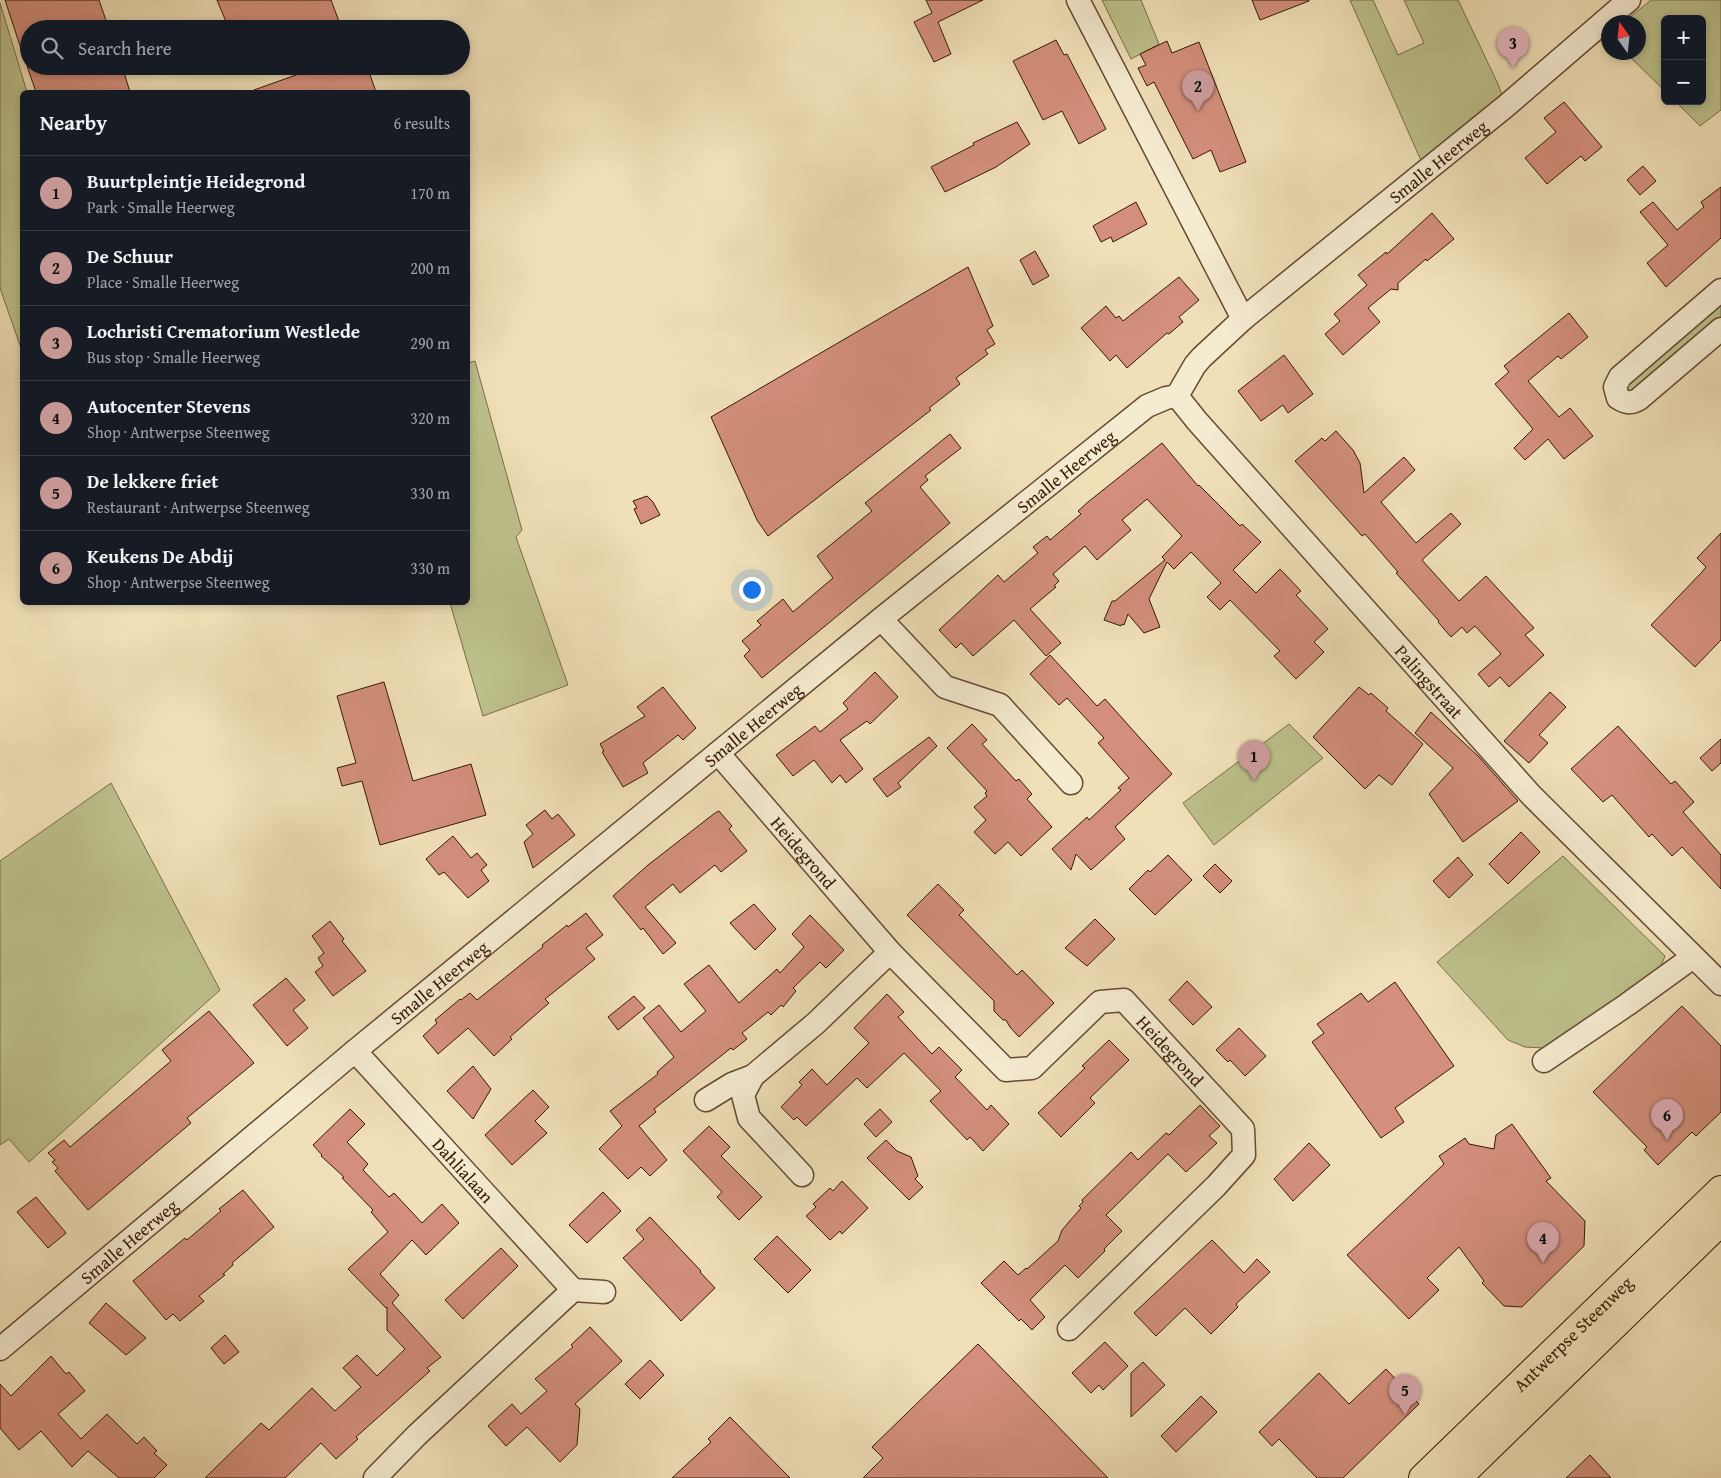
<!DOCTYPE html>
<html lang="en">
<head>
<meta charset="utf-8">
<style>
	body { margin:0; font-family:"Gentium Book Plus",serif; background:#20242c; color:#f1f3f6 }
	.controls { position:absolute; right:15px; top:15px; display:grid; overflow:hidden; border-radius:8px; box-shadow:0 2px 8px #0003 }
	.controls button { width:45px; height:45px; display:grid; place-items:center; padding:0; border:0; border-bottom:1px solid #363941; background:#171b24; color:#f1f3f6; font:25px sans-serif }
	.compass { position:absolute; left:1601px; top:15px; width:45px; height:45px; border-radius:50%; background:#171b24; box-shadow:0 2px 8px #0003; rotate:345deg }
	.you { position:absolute; left:751px; top:589px; width:18px; height:18px; margin:-12px; border:4px solid #fff; border-radius:50%; background:#1a73e8; box-shadow:0 0 0 8px #1a73e833 }
	.badge { display:grid; place-items:center; width:32px; height:32px; border-radius:50%; background:#c59692; color:#111; font-size:16px; font-weight:700 }
	.pin { position:absolute; translate:-50% -41px; filter:drop-shadow(0 1px 2px #0008) }
	.pin::after { content:''; position:absolute; top:26px; width:18px; height:15px; background:inherit; clip-path:polygon(0 0,100% 0,50% 100%) }
	.list { margin:0; padding:0; list-style:none }
	h2 { display:flex; justify-content:space-between; align-items:center; height:65px; margin:0; padding:0 20px; font-size:21px }
	h2 small { font-size:16px; font-weight:400; color:#9ea1a6 }
	.list li { display:grid; grid-template-columns:32px 1fr auto; gap:15px; align-items:center; box-sizing:border-box; height:75px; padding:0 20px; border-top:1px solid #363941 }
	.list b { display:block; font-size:19px; white-space:nowrap }
	.list p { margin:0; font-size:16px; white-space:nowrap; color:#9ea1a6 }
	.list em { font-size:16px; font-style:normal; color:#9ea1a6 }
	.icon { flex:none; width:28px; height:28px; fill:none; stroke:currentColor; stroke-width:2; stroke-linecap:round; stroke-linejoin:round }
	.map { position:relative; flex:none; width:1721px; height:1478px; overflow:hidden }
	.search { position:absolute; background:#171b24; box-shadow:0 2px 8px #0003; left:20px; top:20px; width:450px; height:55px; display:flex; align-items:center; gap:12px; box-sizing:border-box; padding:0 18px; border-radius:28px; color:#9ea1a6; font-size:19px }
	.panel { position:absolute; background:#171b24; box-shadow:0 2px 8px #0003; left:20px; top:90px; width:450px; height:515px; border-radius:8px }
	.map>svg:first-child { display:block }
	.green { fill:#bdc18c; stroke:#7a6c4a }
	.building { fill:#d38f7c; stroke:#371807 }
	.lines { fill:none; stroke-linecap:round; stroke-linejoin:round }
	.minor-casing { stroke:#654a33; stroke-width:25 }
	.primary-casing { stroke:#371807; stroke-width:30 }
	.minor { stroke:#f5ebd1; stroke-width:22 }
	.primary { stroke:#f0e0b8; stroke-width:28 }
	.labels { text-anchor:middle; dominant-baseline:central; stroke-width:4; stroke-linejoin:round; paint-order:stroke }
	.street-label { font-size:18px; fill:#371807; stroke:#f5ebd1 }
</style>
</head>
<body>
<div class="map">
<svg width="1721" height="1478" viewBox="0 0 1721 1478">
	<rect width="100%" height="100%" fill="#f0e0b8"/>
	<filter id="stains"><feTurbulence type="fractalNoise" baseFrequency=".004" numOctaves="4"/><feColorMatrix values="0 0 0 0 .2 0 0 0 0 .09 0 0 0 0 .02 0 0 0 .5 -.17"/></filter>
	<radialGradient id="worn" r=".72"><stop offset=".6" stop-color="#630" stop-opacity="0"/><stop offset="1" stop-color="#630" stop-opacity=".3"/></radialGradient>
	<g class="green">
		<polygon points="1102,0 1141,0 1159,44 1131,59"/>
		<polygon points="1350,0 1373,0 1398,55 1424,43 1404,0 1458,0 1498,84 1506,106 1426,172"/>
		<polygon points="1651,0 1721,0 1721,110 1700,126 1675,101 1702,101 1702,19 1665,19 1665,91 1626,53 1638,52 1638,22 1624,22"/>
		<polygon points="0,3 27,92 22,92 22,351 0,288"/>
		<polygon points="1721,294 1721,321 1630,397 1621,382"/>
		<polygon points="475,361 522,530 516,537 568,685 483,716 450,603 468,602 468,363"/>
		<polygon points="1289,724 1323,758 1214,845 1183,803"/>
		<polygon points="111,783 220,990 29,1162 9,1139 0,1145 0,861"/>
		<polygon points="1563,856 1665,956 1659,971 1544,1048 1525,1047 1508,1040 1437,962"/>
	</g>
	<g class="building">
		<polygon points="5,0 99,0 109,29 29,29 29,61 25,61"/>
		<polygon points="217,0 331,0 340,24 329,29 229,29"/>
		<polygon points="926,0 983,0 938,22 951,54 934,62 914,22 932,13"/>
		<polygon points="1252,0 1309,0 1309,1 1260,20"/>
		<polygon points="1056,40 1064,55 1067,54 1106,129 1079,144 1062,111 1043,120 1013,61"/>
		<polygon points="1167,41 1172,53 1199,42 1246,162 1220,172 1211,150 1193,159 1154,82 1147,86 1138,68 1146,65 1140,54"/>
		<polygon points="27,66 122,66 130,92 36,92"/>
		<polygon points="321,66 367,66 376,92 254,92 254,90"/>
		<polygon points="1564,102 1602,147 1585,161 1581,156 1547,184 1525,158 1556,132 1544,118"/>
		<polygon points="1017,122 1030,144 996,167 945,192 931,167 974,145 973,143"/>
		<polygon points="1643,166 1656,181 1640,195 1627,180"/>
		<polygon points="1721,187 1721,238 1666,287 1647,263 1668,245 1640,212 1653,202 1677,230 1704,207 1701,202"/>
		<polygon points="1136,202 1147,224 1113,242 1111,237 1101,242 1093,226"/>
		<polygon points="1432,213 1454,239 1427,261 1426,259 1398,283 1398,290 1391,289 1368,308 1380,322 1343,355 1325,334 1340,321 1334,314 1367,285 1358,275 1386,252 1387,254"/>
		<polygon points="1035,251 1049,276 1033,285 1020,260"/>
		<polygon points="968,267 993,326 987,330 995,344 985,350 988,354 956,378 960,384 929,408 931,410 768,536 757,520 711,417"/>
		<polygon points="1179,277 1199,300 1179,317 1183,322 1169,334 1167,333 1127,368 1116,355 1110,361 1081,328 1106,306 1116,318 1119,316 1123,321"/>
		<polygon points="1569,313 1588,337 1561,359 1558,356 1528,381 1559,417 1570,408 1593,436 1564,459 1548,439 1525,460 1514,448 1533,429 1495,384 1509,372 1504,366"/>
		<polygon points="1284,355 1313,394 1288,413 1283,405 1261,421 1238,391"/>
		<polygon points="1336,431 1353,450 1360,463 1364,493 1404,457 1415,470 1381,502 1416,543 1451,513 1461,524 1422,560 1459,601 1486,576 1534,628 1525,635 1544,655 1509,687 1500,677 1489,687 1478,674 1501,654 1475,626 1467,633 1462,627 1451,637 1438,622 1439,621 1396,573 1398,572 1365,534 1362,536 1295,461 1322,438 1325,441"/>
		<polygon points="950,434 961,448 925,476 928,480 920,487 950,523 762,678 744,656 750,650 742,641 761,625 757,621 783,599 793,612 833,578 817,556 872,511 865,503"/>
		<polygon points="1162,443 1198,486 1199,485 1240,526 1242,524 1261,542 1233,570 1256,593 1280,569 1301,591 1296,595 1328,629 1314,642 1324,652 1296,679 1274,656 1280,651 1230,600 1220,610 1207,597 1221,583 1191,552 1174,569 1167,562 1149,599 1160,627 1144,633 1128,614 1124,625 1122,624 1121,626 1104,620 1112,601 1115,601 1165,560 1162,557 1182,536 1147,499 1122,520 1131,530 1097,560 1085,546 1053,574 1059,581 1054,586 1056,587 1030,609 1061,643 1046,656 1014,620 973,656 961,643 956,648 939,630 998,575 1004,582 1038,553 1033,547 1047,536 1050,540 1081,514 1078,511 1088,502"/>
		<polygon points="647,496 653,502 660,515 641,524 634,509 637,508 633,501"/>
		<polygon points="1721,533 1721,640 1695,667 1651,625 1702,572 1706,567 1697,558"/>
		<polygon points="1050,655 1097,706 1105,699 1172,774 1115,827 1125,839 1091,870 1076,854 1071,870 1052,849 1087,817 1089,820 1121,790 1118,788 1129,778 1098,743 1104,738 1067,698 1059,705 1030,674"/>
		<polygon points="875,672 898,697 870,724 867,721 840,740 863,769 846,783 840,775 832,783 814,760 793,776 776,755 815,726 820,732 848,709 843,703"/>
		<polygon points="384,682 413,781 471,764 486,815 380,845 362,781 342,786 337,768 356,763 337,696"/>
		<polygon points="663,687 696,728 683,740 678,735 643,763 648,773 623,787 602,752 604,751 600,744 645,716 637,707"/>
		<polygon points="1359,687 1369,695 1371,693 1388,708 1386,711 1423,744 1392,785 1379,775 1365,789 1313,737"/>
		<polygon points="1550,692 1566,707 1539,735 1548,743 1529,763 1504,741"/>
		<polygon points="1431,712 1479,757 1518,801 1463,842 1429,794 1453,768 1415,733"/>
		<polygon points="972,724 987,740 982,744 1016,781 1019,779 1032,794 1027,799 1052,827 1021,856 1008,842 995,854 974,832 986,820 974,807 987,796 985,793 987,791 947,748"/>
		<polygon points="1618,726 1671,784 1675,781 1694,802 1683,812 1721,855 1721,889 1682,847 1672,856 1652,834 1649,837 1612,795 1603,802 1571,769"/>
		<polygon points="929,737 937,746 898,783 901,787 887,797 873,779"/>
		<polygon points="1721,739 1721,763 1712,771 1700,758"/>
		<polygon points="545,810 552,819 558,814 575,835 533,868 524,842 533,834 526,825"/>
		<polygon points="719,811 732,826 729,829 747,851 721,872 715,865 680,893 673,884 645,907 676,943 663,954 643,928 641,930 613,896 648,865 715,813"/>
		<polygon points="1521,832 1540,852 1508,884 1489,864"/>
		<polygon points="453,836 471,858 477,853 487,865 481,870 489,881 468,898 444,872 439,875 426,859"/>
		<polygon points="1168,855 1192,880 1155,915 1129,889 1148,870 1150,872"/>
		<polygon points="1458,857 1473,875 1449,898 1433,881"/>
		<polygon points="1215,864 1232,881 1220,893 1203,876"/>
		<polygon points="938,884 964,910 959,915 1017,975 1022,970 1054,1003 1019,1037 1010,1027 1006,1020 1003,1020 994,1011 994,1001 907,915"/>
		<polygon points="754,904 776,929 755,950 730,923"/>
		<polygon points="586,913 603,935 586,948 595,959 545,999 549,1003 510,1037 512,1039 494,1056 468,1028 438,1054 423,1036 437,1023 435,1020 460,999 461,1000 470,993 477,1000 543,947 542,945 567,925 568,927"/>
		<polygon points="810,915 844,950 826,968 820,962 793,988 796,991 783,1007 781,1005 771,1015 768,1012 742,1033 747,1039 733,1050 731,1048 654,1109 656,1112 639,1126 667,1160 650,1176 641,1167 628,1179 599,1149 622,1126 610,1111 658,1074 657,1072 674,1057 643,1018 659,1005 681,1032 706,1011 684,984 709,965 739,1003 777,969 780,973 804,947 792,934"/>
		<polygon points="1095,919 1115,939 1087,966 1065,948"/>
		<polygon points="330,921 344,939 342,941 366,971 333,996 315,972 323,966 318,958 324,953 312,936"/>
		<polygon points="286,978 305,1000 293,1010 308,1028 287,1046 253,1005"/>
		<polygon points="1187,981 1212,1007 1193,1025 1169,1000"/>
		<polygon points="1395,982 1454,1066 1395,1108 1404,1122 1381,1138 1312,1042 1324,1033 1317,1024 1361,993 1368,1002"/>
		<polygon points="887,994 904,1012 898,1017 909,1029 932,1054 939,1047 962,1070 955,1077 987,1110 991,1105 1009,1124 983,1151 970,1137 967,1140 930,1101 941,1091 904,1053 867,1088 857,1078 806,1126 797,1117 794,1120 781,1107 802,1085 799,1082 812,1069 827,1085 869,1043 854,1028"/>
		<polygon points="634,996 645,1008 618,1030 608,1017"/>
		<polygon points="1682,1006 1721,1046 1721,1112 1696,1136 1692,1132 1658,1165 1644,1150 1647,1147 1593,1092"/>
		<polygon points="209,1011 254,1063 187,1118 191,1123 88,1210 55,1171 58,1168 52,1162 55,1160 48,1153 64,1140 70,1147 171,1061 162,1050"/>
		<polygon points="1239,1028 1266,1056 1245,1076 1230,1060 1228,1062 1216,1050"/>
		<polygon points="1109,1040 1129,1060 1090,1098 1095,1103 1061,1137 1038,1113 1085,1068 1082,1066"/>
		<polygon points="473,1066 491,1089 473,1119 447,1091"/>
		<polygon points="533,1090 549,1107 535,1121 547,1133 512,1165 485,1135"/>
		<polygon points="1200,1105 1220,1126 1209,1136 1217,1143 1186,1172 1168,1154 1106,1215 1122,1231 1104,1249 1105,1251 1078,1278 1065,1265 1030,1300 1045,1317 1032,1330 1021,1319 1019,1321 981,1283 1004,1261 1018,1275 1026,1268 1027,1269 1058,1241 1062,1230 1081,1208 1079,1206 1083,1202 1082,1200 1131,1152 1138,1160 1166,1133 1169,1135"/>
		<polygon points="350,1109 365,1124 347,1142 368,1164 363,1170 389,1197 394,1193 422,1223 442,1204 459,1223 426,1255 412,1240 380,1274 399,1295 392,1303 441,1357 427,1368 430,1371 356,1437 358,1439 336,1459 321,1443 285,1478 205,1478 261,1423 269,1430 312,1388 335,1411 361,1387 343,1368 357,1355 377,1376 405,1349 387,1330 387,1307 386,1308 348,1269 388,1232 371,1212 373,1210 342,1178 344,1177 321,1156 322,1155 313,1145"/>
		<polygon points="880,1109 892,1122 876,1137 864,1124"/>
		<polygon points="1512,1124 1551,1178 1546,1181 1585,1221 1584,1246 1522,1307 1504,1306 1482,1283 1484,1281 1459,1247 1427,1278 1439,1290 1409,1319 1347,1255 1444,1164 1439,1156 1465,1138 1469,1144 1494,1149 1496,1135"/>
		<polygon points="709,1126 730,1147 721,1156 762,1197 739,1220 717,1197 722,1192 683,1151"/>
		<polygon points="886,1140 897,1151 911,1157 918,1176 915,1179 923,1187 909,1200 867,1158"/>
		<polygon points="1309,1143 1330,1165 1293,1201 1274,1179"/>
		<polygon points="842,1181 868,1208 842,1234 840,1231 830,1240 806,1216 816,1207 813,1204 830,1188 833,1191"/>
		<polygon points="243,1190 274,1227 232,1263 233,1265 223,1274 225,1275 199,1296 204,1301 180,1321 173,1314 166,1320 133,1281 185,1238 187,1240 221,1211 219,1209"/>
		<polygon points="603,1192 621,1211 587,1243 569,1225"/>
		<polygon points="36,1197 66,1233 48,1248 17,1212"/>
		<polygon points="650,1217 701,1271 700,1272 715,1288 681,1321 623,1258 644,1239 636,1230"/>
		<polygon points="777,1236 811,1270 788,1293 754,1259"/>
		<polygon points="1212,1240 1244,1273 1257,1259 1270,1272 1236,1304 1238,1307 1211,1334 1185,1308 1156,1336 1134,1313"/>
		<polygon points="501,1248 518,1266 463,1319 445,1300"/>
		<polygon points="106,1303 146,1338 126,1355 89,1323"/>
		<polygon points="590,1327 622,1361 575,1404 580,1409 577,1445 560,1462 527,1427 506,1446 488,1426 512,1404 521,1414 547,1391 535,1379 573,1347 571,1345"/>
		<polygon points="225,1335 239,1352 224,1364 211,1348"/>
		<polygon points="1105,1342 1128,1366 1103,1390 1099,1385 1091,1393 1072,1373"/>
		<polygon points="978,1344 1108,1478 863,1478 883,1458 872,1447"/>
		<polygon points="51,1356 66,1374 69,1372 85,1391 58,1414 81,1439 107,1414 137,1444 144,1437 157,1451 154,1453 167,1465 154,1478 119,1478 88,1451 72,1467 41,1431 19,1450 0,1428 0,1384 11,1396"/>
		<polygon points="650,1360 664,1375 640,1399 625,1384"/>
		<polygon points="1143,1362 1165,1385 1131,1417 1131,1373"/>
		<polygon points="1386,1369 1419,1404 1343,1478 1317,1478 1279,1439 1272,1446 1259,1432 1319,1373 1349,1404"/>
		<polygon points="1201,1396 1217,1412 1176,1452 1161,1436"/>
		<polygon points="730,1417 790,1478 672,1478 711,1442 708,1439"/>
		<polygon points="1590,1455 1611,1478 1566,1478"/>
	</g>
	<g class="lines">
		<defs>
			<g id="minor">
				<polyline points="1078,0 1243,319"/>
				<path d="M1721,290L1620,377L1615,387L1618,398C1626,403 1631,404 1639,399L1721,329"/>
				<path id="s1" d="M1177,396L1197,421L1531,795L1721,984"/>
				<polyline points="881,619 945,687 1000,705 1071,783"/>
				<path id="s2" d="M718,753L890,952L1006,1070L1032,1068L1100,1002L1124,1000L1243,1129L1244,1155L1216,1186L1069,1329"/>
				<path id="s3" d="M355,1051L573,1290L417,1435L375,1478"/>
				<polyline points="1544,1061 1628,1004 1693,957"/>
				<polyline points="706,1100 732,1084 753,1076"/>
				<polyline points="802,1175 749,1118 743,1095 753,1076 816,1023 890,952"/>
				<polyline points="573,1290 604,1292"/>
				<path id="s4" d="M0,1349L355,1051L881,619L1147,406L1166,398L1177,396L1195,365L1202,357L1243,319L1506,106L1629,0"/>
			</g>
			<g id="primary">
				<path id="s5" d="M1423,1478L1721,1190"/>
				<polyline points="1457,1478 1721,1221"/>
			</g>
		</defs>
		<use href="#minor" class="minor-casing"/>
		<use href="#primary" class="primary-casing"/>
		<use href="#minor" class="minor"/>
		<use href="#primary" class="primary"/>
	</g>
	<g class="labels">
		<g class="street-label">
			<text stroke="none"><textPath href="#s4" startOffset="1870">Smalle Heerweg</textPath></text>
			<text stroke="none"><textPath href="#s4" startOffset="1381">Smalle Heerweg</textPath></text>
			<text stroke="none"><textPath href="#s1" startOffset="381">Palingstraat</textPath></text>
			<text stroke="none"><textPath href="#s4" startOffset="978">Smalle Heerweg</textPath></text>
			<text stroke="none"><textPath href="#s2" startOffset="131">Heidegrond</textPath></text>
			<text stroke="none"><textPath href="#s4" startOffset="572">Smalle Heerweg</textPath></text>
			<text stroke="none"><textPath href="#s2" startOffset="642">Heidegrond</textPath></text>
			<text stroke="none"><textPath href="#s3" startOffset="161">Dahlialaan</textPath></text>
			<text stroke="none"><textPath href="#s4" startOffset="168">Smalle Heerweg</textPath></text>
			<text stroke="none"><textPath href="#s5" startOffset="208">Antwerpse Steenweg</textPath></text>
		</g>
	</g>
	<rect width="100%" height="100%" filter="url(#stains)"/>
	<rect width="100%" height="100%" fill="url(#worn)"/>
</svg>
<div class="controls">
<button>+</button>
<button>−</button>
</div>
<svg class="compass" viewBox="-18 -18 36 36"><path d="M0-13l5 13h-10z" fill="#e53935"/><path d="M0 13l5-13h-10z" fill="#9ea1a6"/></svg>
<div class="you"></div>
<div class="pin badge" style="left:1254px;top:781px">1</div>
<div class="pin badge" style="left:1198px;top:111px">2</div>
<div class="pin badge" style="left:1513px;top:68px">3</div>
<div class="pin badge" style="left:1543px;top:1263px">4</div>
<div class="pin badge" style="left:1405px;top:1415px">5</div>
<div class="pin badge" style="left:1667px;top:1140px">6</div>
<div class="search"><svg class="icon" aria-label="search" viewBox="0 0 24 24"><circle cx="10" cy="10" r="6"/><path d="M15 15l6 6"/></svg>Search here</div>
<section class="panel">
<h2>Nearby<small>6 results</small></h2>
<ul class="list">
<li><span class="badge">1</span><div><b>Buurtpleintje Heidegrond</b><p>Park · Smalle Heerweg</p></div><em>170 m</em></li>
<li><span class="badge">2</span><div><b>De Schuur</b><p>Place · Smalle Heerweg</p></div><em>200 m</em></li>
<li><span class="badge">3</span><div><b>Lochristi Crematorium Westlede</b><p>Bus stop · Smalle Heerweg</p></div><em>290 m</em></li>
<li><span class="badge">4</span><div><b>Autocenter Stevens</b><p>Shop · Antwerpse Steenweg</p></div><em>320 m</em></li>
<li><span class="badge">5</span><div><b>De lekkere friet</b><p>Restaurant · Antwerpse Steenweg</p></div><em>330 m</em></li>
<li><span class="badge">6</span><div><b>Keukens De Abdij</b><p>Shop · Antwerpse Steenweg</p></div><em>330 m</em></li>
</ul>
</section>
</div>
</body>
</html>
